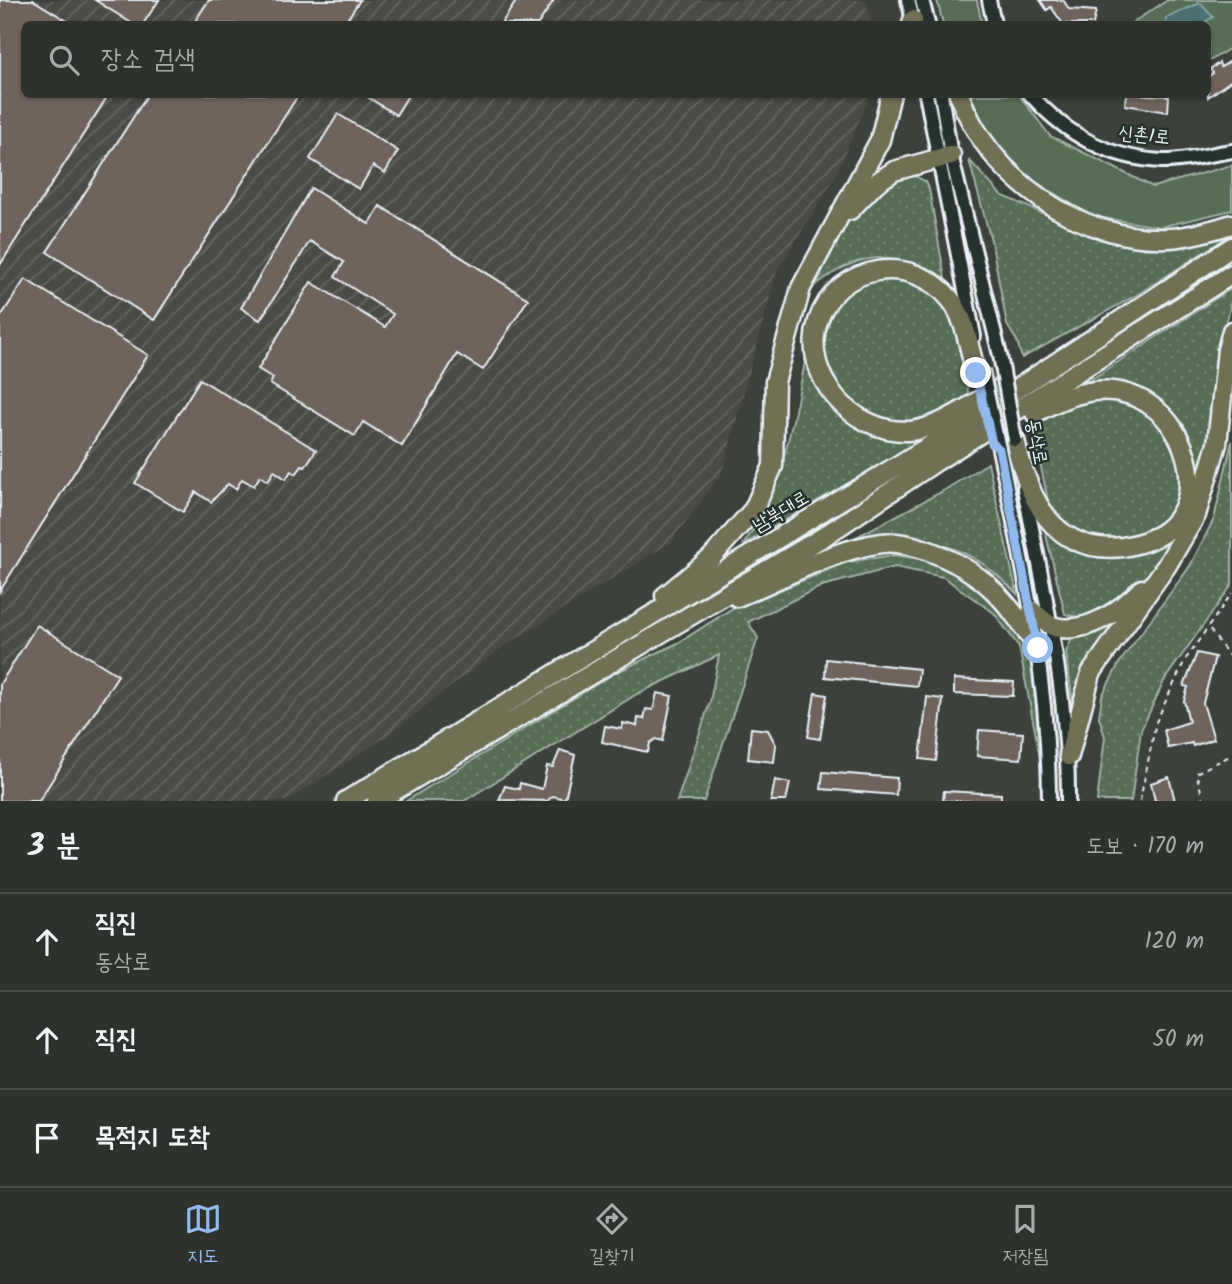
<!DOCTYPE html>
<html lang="ko">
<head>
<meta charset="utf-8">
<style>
	body { margin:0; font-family:Kalam,"Poor Story",sans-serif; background:#393e38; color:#f1f3f6 }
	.stop { position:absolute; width:21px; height:21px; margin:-16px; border:5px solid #90b9f0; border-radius:50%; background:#fff }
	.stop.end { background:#90b9f0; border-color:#fff; box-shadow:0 2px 7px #0008 }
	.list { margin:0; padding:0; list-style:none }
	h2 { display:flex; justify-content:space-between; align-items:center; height:91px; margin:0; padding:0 28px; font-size:30px }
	h2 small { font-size:23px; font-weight:400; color:#a7aaa9 }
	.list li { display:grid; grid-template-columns:46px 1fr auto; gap:21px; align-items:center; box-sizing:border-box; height:98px; padding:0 28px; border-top:2px solid #484d48 }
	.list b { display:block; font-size:26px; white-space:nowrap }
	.list p { margin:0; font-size:23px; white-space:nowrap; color:#a7aaa9 }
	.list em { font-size:23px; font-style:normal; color:#a7aaa9 }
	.icon { flex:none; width:38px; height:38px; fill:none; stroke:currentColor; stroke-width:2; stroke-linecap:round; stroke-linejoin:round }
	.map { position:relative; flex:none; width:1232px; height:801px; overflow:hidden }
	.search { position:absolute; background:#2d322c; box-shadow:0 2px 5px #0004; left:21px; right:21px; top:21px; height:77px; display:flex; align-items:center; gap:18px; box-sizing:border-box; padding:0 24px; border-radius:10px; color:#a7aaa9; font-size:26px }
	.sheet { height:385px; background:#2d322c }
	nav { display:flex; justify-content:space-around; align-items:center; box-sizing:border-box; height:98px; border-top:2px solid #484d48; background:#2d322c; font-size:19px; color:#a7aaa9 }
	nav a { display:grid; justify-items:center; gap:4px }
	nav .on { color:#90b9f0 }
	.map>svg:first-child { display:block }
	.industrial { fill:url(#industrial-furrows) }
	.grass { fill:url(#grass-dots); stroke:#9fb0a6; stroke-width:2 }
	.park { fill:#566e54; stroke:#9fb0a6; stroke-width:2 }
	.water { fill:#4b6f72; stroke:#8aa3a8; stroke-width:2 }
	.building { fill:#70645c; stroke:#e8f1f8; stroke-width:2 }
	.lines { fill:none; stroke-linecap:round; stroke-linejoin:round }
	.secondary-casing { stroke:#e8f1f8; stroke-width:18 }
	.highway-casing { stroke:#e8f1f8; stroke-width:23 }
	.path { stroke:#e8f1f8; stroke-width:2; stroke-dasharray:5 5; stroke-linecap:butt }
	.secondary { stroke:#26332d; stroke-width:12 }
	.highway { stroke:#716f52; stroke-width:18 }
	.secondary-bridge-casing { stroke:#e8f1f8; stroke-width:18; stroke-linecap:butt }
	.secondary-bridge { stroke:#26332d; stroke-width:12 }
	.route { stroke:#90b9f0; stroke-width:9 }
	.labels { text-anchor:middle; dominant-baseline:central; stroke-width:5; stroke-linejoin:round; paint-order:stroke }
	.street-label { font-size:19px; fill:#e8f1f8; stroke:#26332d }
</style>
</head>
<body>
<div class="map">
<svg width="1232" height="801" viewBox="0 0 1232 801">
	<defs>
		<pattern id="industrial-furrows" width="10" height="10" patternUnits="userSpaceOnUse" patternTransform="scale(1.75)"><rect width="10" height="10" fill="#4c4c45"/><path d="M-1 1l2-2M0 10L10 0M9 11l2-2" fill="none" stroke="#666661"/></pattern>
		<pattern id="grass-dots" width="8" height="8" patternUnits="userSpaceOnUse" patternTransform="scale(1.75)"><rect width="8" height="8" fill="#566e54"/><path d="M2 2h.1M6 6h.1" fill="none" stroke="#6e836d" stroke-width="1.8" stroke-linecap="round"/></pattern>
	</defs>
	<rect width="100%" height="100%" fill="#3c423b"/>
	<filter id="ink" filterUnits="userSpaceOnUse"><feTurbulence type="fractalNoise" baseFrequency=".0143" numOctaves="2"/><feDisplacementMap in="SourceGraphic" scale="14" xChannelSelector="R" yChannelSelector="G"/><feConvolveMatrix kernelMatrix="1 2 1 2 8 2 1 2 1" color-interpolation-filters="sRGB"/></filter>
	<g filter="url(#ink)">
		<polygon class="industrial" points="0,0 866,0 871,24 24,24 24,94 870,95 835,177 777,271 722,472 671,542 501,648 384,738 287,801 0,801"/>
		<g class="grass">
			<polygon points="969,160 1001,195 1088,233 1127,241 1232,231 1232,234 1135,296 1022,358 1017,341 1007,325 992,244"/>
			<path d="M908,172L926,182L929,189L947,290C901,251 868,246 817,284C829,253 847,213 874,191C884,184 897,178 908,172Z"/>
			<polygon points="901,275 943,298 953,318 969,396 922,421 881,420 842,399 822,359 821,344 829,311 853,285"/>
			<path d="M1232,288C1232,318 1220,330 1217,355C1215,371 1217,388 1215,404C1207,475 1183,553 1124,598C1107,612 1087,622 1065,614L1042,518C1054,529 1065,540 1080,547C1169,586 1232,473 1164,409C1135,383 1119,381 1081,386Z"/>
			<path d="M809,342C814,358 816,380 825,395C845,430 886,443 925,438L743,545C786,484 794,413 809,342Z"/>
			<polygon points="1098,397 1121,399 1143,408 1165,425 1180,452 1183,491 1171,515 1158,529 1111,543 1073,531 1049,505 1032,426 1059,406"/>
			<polygon points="1232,441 1232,585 1165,679 1141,730 1131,801 1097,801 1105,737 1099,717 1102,696 1120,662 1190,566 1214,519"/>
			<path d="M988,463L1017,594C958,533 922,538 843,544L943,491Z"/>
			<polygon points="894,555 945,563 990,593 1034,661 1044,750 1039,752 1019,647 994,613 943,577 895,567 822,586 748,622 758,638 704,801 677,801 710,702 719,655 637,694 464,801 406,801 615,673 678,643 736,606 754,601 847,562"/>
			<polygon points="1124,613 1083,680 1073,705 1066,652 1073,636"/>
		</g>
		<g class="park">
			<polygon points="937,0 977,0 982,24 943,24"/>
			<polygon points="1168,0 1232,0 1232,47 1208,62 1208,24 1130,24"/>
			<polygon points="970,95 1019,95 1050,136 1153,187 1232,165 1232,210 1160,227 1091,216 1012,167 985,126"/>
		</g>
		<polygon class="water" points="1200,3 1213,17 1202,24 1166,24 1166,18"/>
		<g class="building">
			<polygon points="0,0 33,0 72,24 24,24 24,94 109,94 0,265"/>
			<polygon points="95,0 159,0 143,24 133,24"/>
			<polygon points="209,0 360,0 344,24 193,24"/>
			<polygon points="517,0 554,0 538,24 501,24"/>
			<polygon points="1040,0 1063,0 1069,9 1096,11 1093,24 1063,24 1051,7 1047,10"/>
			<polygon points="1232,60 1232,80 1208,97 1208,77 1213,73 1210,69 1219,63 1221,67"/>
			<polygon points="148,94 299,94 154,320 47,252"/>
			<polygon points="363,94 409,94 396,115"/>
			<polygon points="1127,94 1169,96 1168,112 1125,105"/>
			<polygon points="338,114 398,151 385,173 373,166 359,189 310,159"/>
			<polygon points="311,188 369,224 380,206 528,299 483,370 457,354 402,446 363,422 355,436 270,384 273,378 258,369 311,282 385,327 393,314 335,277 344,262 310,241 260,320 241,308"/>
			<polygon points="25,279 148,355 0,591 0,318"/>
			<polygon points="200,379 316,450 305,467 302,466 296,474 291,471 286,479 274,471 268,481 260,476 254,486 242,479 236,489 228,484 211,502 196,492 183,512 135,483"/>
			<polygon points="37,625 118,675 39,801 0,801 0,684"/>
			<polygon points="1197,653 1215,657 1203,703 1214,739 1193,746 1192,743 1168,748 1164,730 1189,722 1184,701 1188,687 1184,686"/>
			<polygon points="826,659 919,669 917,686 825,677"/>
			<polygon points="954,679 1014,682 1013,696 954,694"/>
			<polygon points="657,693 672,696 663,741 656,739 650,743 648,752 602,742 605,726 622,729 623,723 637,726 638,718 644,719 646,709 653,710"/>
			<polygon points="815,693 827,695 820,739 808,737"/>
			<polygon points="927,697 943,699 936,761 920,759"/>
			<polygon points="751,728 768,730 776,745 774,762 748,759"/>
			<polygon points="979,730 1023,733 1021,759 977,756"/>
			<polygon points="560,750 575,755 565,799 553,796 547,801 499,800 505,786 519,789 520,783 542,789 547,766 553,767"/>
			<polygon points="823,772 897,778 896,795 821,789"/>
			<polygon points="1169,777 1175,801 1155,801 1151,783"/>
			<polygon points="775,780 790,783 786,801 771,801"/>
			<polygon points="944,791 1001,794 1001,801 943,801"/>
		</g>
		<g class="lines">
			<defs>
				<g id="secondary">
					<polyline points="908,0 914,24"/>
					<polyline points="922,0 928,24"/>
					<polyline points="989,0 994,24"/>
					<polyline points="926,94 974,336"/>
					<polyline points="941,94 951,155 1000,355"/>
					<path d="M1030,94C1065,134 1107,158 1162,161C1184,162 1210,154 1232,151"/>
					<path d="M999,449C1023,565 1049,681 1049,801"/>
					<path d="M1024,488C1044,592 1069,695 1068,801"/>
				</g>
				<g id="highway">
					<polyline points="912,24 913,20"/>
					<path d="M959,94C987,177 1081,243 1169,238C1189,237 1213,230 1232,224"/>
					<polyline points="850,210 876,183 894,171 951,155"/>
					<path d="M976,373C969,350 966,318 950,299C913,253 837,263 818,321C800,376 853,433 908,431C939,430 972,403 999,389"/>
					<path d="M1015,440C1028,497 1052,555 1123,547C1136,545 1156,539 1167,530C1207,497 1188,430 1150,405C1112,379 1072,392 1035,413"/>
					<polyline points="665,596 711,558 754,509 773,466 775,382 801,288 880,140 891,94"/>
					<path d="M737,597C784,578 831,550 882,543C896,541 916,546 929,551C986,573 1005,599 1038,648"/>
					<path d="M1032,611C1039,616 1047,625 1055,627C1086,635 1121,610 1142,589"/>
					<polyline points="1069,756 1091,673 1167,565 1196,515 1217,444 1227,350 1232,331"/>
					<polyline points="346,801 933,444 1232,247"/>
					<polyline points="377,801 823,537 935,462 1232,274"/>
				</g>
			</defs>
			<use href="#secondary" class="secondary-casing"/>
			<use href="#highway" class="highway-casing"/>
			<g class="path">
				<polyline points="1210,630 1232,660"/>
				<polyline points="1140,801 1156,722 1185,660 1232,593"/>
				<polyline points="1204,801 1196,773 1232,755"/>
			</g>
			<use href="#secondary" class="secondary"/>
			<use href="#highway" class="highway"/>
			<defs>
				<g id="secondary-bridge">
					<polyline points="1000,355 1015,440"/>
					<polyline points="982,370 999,449"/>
				</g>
			</defs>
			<use href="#secondary-bridge" class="secondary-bridge-casing"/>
			<use href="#secondary-bridge" class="secondary-bridge"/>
		</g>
	</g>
	<g class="lines" filter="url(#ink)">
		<polyline class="route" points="976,373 992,443 999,449 1038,648"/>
	</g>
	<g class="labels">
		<g class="street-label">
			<text transform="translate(1144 136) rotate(6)">신촌1로</text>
			<text transform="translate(1036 442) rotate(79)">동삭로</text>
			<text transform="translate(781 512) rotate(-31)">남북대로</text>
		</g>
	</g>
</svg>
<div class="stop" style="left:1038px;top:648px"></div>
<div class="stop end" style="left:976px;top:373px"></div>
<div class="search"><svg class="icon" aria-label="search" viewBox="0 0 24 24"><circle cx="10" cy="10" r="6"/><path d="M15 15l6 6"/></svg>장소 검색</div>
</div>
<section class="sheet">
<h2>3 분<small>도보 · 170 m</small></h2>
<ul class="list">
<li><svg class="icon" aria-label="ahead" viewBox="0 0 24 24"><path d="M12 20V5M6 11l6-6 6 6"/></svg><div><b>직진</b><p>동삭로</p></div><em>120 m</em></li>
<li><svg class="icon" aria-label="ahead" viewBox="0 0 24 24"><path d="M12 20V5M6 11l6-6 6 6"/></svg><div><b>직진</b></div><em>50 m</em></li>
<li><svg class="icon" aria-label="arrive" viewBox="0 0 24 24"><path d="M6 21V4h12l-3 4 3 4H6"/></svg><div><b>목적지 도착</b></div></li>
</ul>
</section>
<nav>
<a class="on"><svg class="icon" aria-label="map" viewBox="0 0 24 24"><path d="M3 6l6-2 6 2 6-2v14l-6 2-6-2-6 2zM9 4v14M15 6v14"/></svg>지도</a>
<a><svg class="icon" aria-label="directions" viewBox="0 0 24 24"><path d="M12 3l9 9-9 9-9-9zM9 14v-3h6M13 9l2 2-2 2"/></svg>길찾기</a>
<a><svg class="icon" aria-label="saved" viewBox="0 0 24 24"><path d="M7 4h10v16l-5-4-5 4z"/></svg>저장됨</a>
</nav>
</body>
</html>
